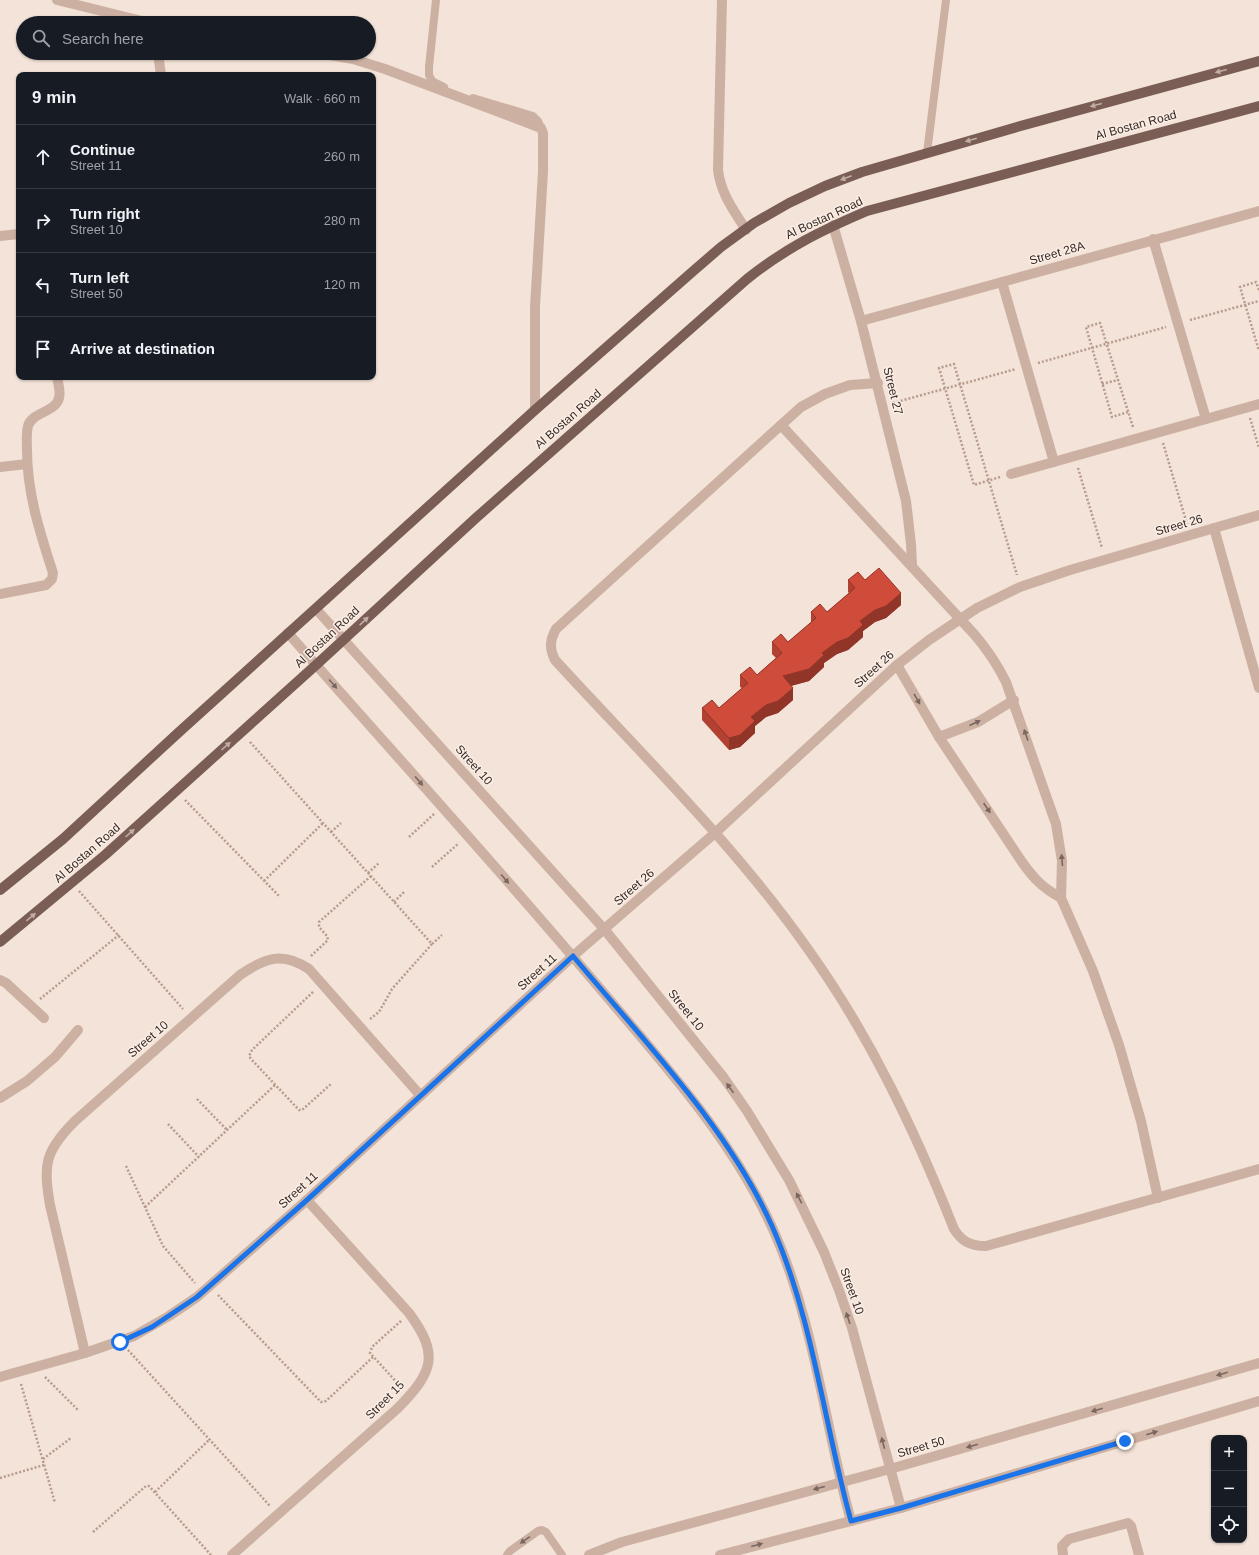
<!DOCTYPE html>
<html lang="en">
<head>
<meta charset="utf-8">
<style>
	body { margin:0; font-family:Helvetica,sans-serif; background:#242831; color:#f1f3f6 }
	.controls { position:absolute; right:12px; bottom:12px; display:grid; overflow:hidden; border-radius:8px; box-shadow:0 1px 3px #0004 }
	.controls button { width:36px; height:36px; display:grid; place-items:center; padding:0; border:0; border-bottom:1px solid #363941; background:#171b24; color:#f1f3f6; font:20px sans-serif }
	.stop { position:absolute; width:12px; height:12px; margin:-9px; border:3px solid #1a73e8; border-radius:50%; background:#fff }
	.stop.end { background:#1a73e8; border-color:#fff; box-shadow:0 1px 4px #0008 }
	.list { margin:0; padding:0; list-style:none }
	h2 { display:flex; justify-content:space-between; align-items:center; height:52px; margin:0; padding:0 16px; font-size:17px }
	h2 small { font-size:13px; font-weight:400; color:#9ea1a6 }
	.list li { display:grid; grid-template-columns:26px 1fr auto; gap:12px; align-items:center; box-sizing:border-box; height:64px; padding:0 16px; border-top:1px solid #363941 }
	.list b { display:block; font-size:15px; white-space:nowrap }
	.list p { margin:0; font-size:13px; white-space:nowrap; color:#9ea1a6 }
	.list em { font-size:13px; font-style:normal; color:#9ea1a6 }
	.icon { flex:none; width:22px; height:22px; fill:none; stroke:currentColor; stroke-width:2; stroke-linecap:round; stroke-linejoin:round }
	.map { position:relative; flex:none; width:1259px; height:1555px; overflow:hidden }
	.search { position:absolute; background:#171b24; box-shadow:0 1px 3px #0004; left:16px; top:16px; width:360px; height:44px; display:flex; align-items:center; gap:10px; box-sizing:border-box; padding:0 14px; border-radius:22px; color:#9ea1a6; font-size:15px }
	.panel { position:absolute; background:#171b24; box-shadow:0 1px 3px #0004; left:16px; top:72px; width:360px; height:308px; border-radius:8px }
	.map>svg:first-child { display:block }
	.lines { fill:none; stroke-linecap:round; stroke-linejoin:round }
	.path { stroke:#b89b8d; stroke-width:2.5; stroke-dasharray:2 2; stroke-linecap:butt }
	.service { stroke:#ccb1a3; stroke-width:8 }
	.minor { stroke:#ccb1a3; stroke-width:10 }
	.tertiary { stroke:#ccb1a3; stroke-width:10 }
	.primary { stroke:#7a5d55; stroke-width:10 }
	.wall { fill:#b24132 }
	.shaded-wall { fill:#913529 }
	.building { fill:#cf4c3a; stroke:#913529 }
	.oneway { fill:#c1ada4 }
	.oneway2 { fill:#7a665e }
	.route { stroke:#1a73e8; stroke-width:5 }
	.labels { text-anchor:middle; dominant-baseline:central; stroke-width:3; stroke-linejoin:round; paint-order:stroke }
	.street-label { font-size:12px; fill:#362926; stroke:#fbeee5 }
</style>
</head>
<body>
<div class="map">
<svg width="1259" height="1555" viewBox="0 0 1259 1555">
	<rect width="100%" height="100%" fill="#f3e3d8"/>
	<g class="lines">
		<g class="path">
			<polyline points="1259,290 1256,282 1240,287 1259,351"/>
			<polyline points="1190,320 1259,301"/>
			<polyline points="1038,363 1166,327"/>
			<polyline points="1102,384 1118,380"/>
			<polyline points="893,403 1016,369"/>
			<polyline points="1128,412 1112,417 1086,327 1100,323 1133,427"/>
			<polyline points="1250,418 1259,448"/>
			<polyline points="1163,443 1187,524"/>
			<polyline points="1078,468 1102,548"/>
			<polyline points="1000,477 974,485 939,368 954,364 1017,575"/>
			<polyline points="250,742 432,944 442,935"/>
			<polyline points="185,800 279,896"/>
			<polyline points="331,832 341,823"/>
			<polyline points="409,837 434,814"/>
			<polyline points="432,867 459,843"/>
			<polyline points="368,873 379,863"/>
			<polyline points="264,881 323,823"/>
			<polyline points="79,891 183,1009"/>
			<polyline points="394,902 404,892"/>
			<polyline points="311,956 328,940 327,936 319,927 319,922 371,876"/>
			<polyline points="313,992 252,1050 249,1056 251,1059 299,1110 302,1110 331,1084"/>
			<polyline points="40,999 119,935"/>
			<polyline points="370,1019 379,1012 392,989 432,944"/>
			<polyline points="197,1099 227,1130"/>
			<polyline points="168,1124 199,1157"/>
			<polyline points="126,1166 163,1246 195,1283"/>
			<polyline points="145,1207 275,1085"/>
			<polyline points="218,1295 321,1402 326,1401 373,1357"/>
			<polyline points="401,1321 372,1347 370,1353 401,1387"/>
			<polyline points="128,1350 270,1506"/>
			<polyline points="45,1377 79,1411"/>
			<polyline points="21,1384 55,1503"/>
			<polyline points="43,1459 71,1438"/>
			<polyline points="0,1478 44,1465"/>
			<polyline points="155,1492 210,1439"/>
			<polyline points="93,1532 146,1486 149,1486 211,1555"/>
		</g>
		<g class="service">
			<polyline points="436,0 429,67 429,75 432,81 444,87"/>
			<polyline points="473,98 533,116 538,121 541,128"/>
			<polyline points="927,153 946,0"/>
			<polyline points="507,1555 510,1551 538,1531 542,1530 546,1532 562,1555"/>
		</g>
		<g class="minor">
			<polyline points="57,0 150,23"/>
			<path d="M722,0L718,170C721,194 733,209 746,230"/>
			<polyline points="158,53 161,75"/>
			<polyline points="319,53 353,59 385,69 541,128 543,133 543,172 535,307 535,410"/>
			<polyline points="833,225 861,321 906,501 911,544 912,565"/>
			<polyline points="0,236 19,234"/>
			<polyline points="1153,239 1206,419"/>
			<polyline points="1002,282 1054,462"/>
			<polyline points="861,321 1259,211"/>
			<path d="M878,383L850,385L825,394L801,407L556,629C550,640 549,648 555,660C642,755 736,846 810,952C871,1038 915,1131 954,1229C962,1242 971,1246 986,1246L1259,1169"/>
			<path d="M781,425L974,634C987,649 997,664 1006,682L1056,824L1062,861L1061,898L1093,971L1119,1045L1141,1121L1158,1198"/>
			<polyline points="0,467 27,464"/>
			<polyline points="1011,474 1259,404"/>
			<polyline points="1214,528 1259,688"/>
			<path d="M0,594L46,585L52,579L53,573C40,533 27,493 27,450C27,443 26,434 28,426C32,412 56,412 59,398C61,392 58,383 57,377"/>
			<polyline points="316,609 605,930 724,1078 747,1111 789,1180 824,1252 839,1290 852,1328 901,1508"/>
			<path d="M288,633C395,755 504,874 608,998C668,1069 732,1140 771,1225C814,1318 824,1423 851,1521"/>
			<path d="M897,665L939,737L1022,862C1034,879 1043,888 1061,898"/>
			<polyline points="939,737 978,722 1014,700"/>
			<polyline points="0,980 6,983 44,1018"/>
			<polyline points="0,1098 27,1081 55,1057 78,1030"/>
			<path d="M85,1353L50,1205C43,1164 45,1151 75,1121L240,975C265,958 282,951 309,969L420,1095"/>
			<polyline points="0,1377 85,1353 134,1336 169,1316 197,1297 307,1200 573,956 715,833 897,665 929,640 977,608 1020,587 1070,570 1259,515"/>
			<path d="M232,1555L398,1408C433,1372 440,1355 409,1313L307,1200"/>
			<polyline points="1063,1555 1062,1546 1069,1539 1128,1523 1131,1526 1139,1555"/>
		</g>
		<g class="tertiary">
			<polyline points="589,1555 622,1542 890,1469 1259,1363"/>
			<polyline points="720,1555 901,1508 1259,1401"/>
		</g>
		<g class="primary">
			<polyline points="0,890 63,839 178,733 535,410 691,273 721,247 754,223 789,203 825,186 862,172 1017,127 1259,61"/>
			<path d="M0,942L105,855L316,665L477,517L747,279C786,248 820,231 867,211L1259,106"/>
		</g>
	</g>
	<polygon class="wall" points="848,580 865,580 901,605 886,618 875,622 863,631 863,637 848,650 837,654 824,663 824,667 809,681 791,686 793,700 778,713 766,717 755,726 755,733 740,747 729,750 702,720 702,708 719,708 742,688 740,687 740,675 757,675 776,658 772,654 772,642 788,642 811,623 811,612 827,612 849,593 848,592"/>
	<g class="shaded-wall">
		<polygon points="901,593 901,605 886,618 875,622 863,631 863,637 848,650 837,654 824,663 824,667 809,681 783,688 783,676 822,653 860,621 875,610"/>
		<polygon points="793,688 793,700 778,713 766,717 755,726 755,733 740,747 729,750 729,738 751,717 766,705"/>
	</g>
	<polygon class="building" points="879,568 901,593 886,606 875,610 860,621 863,625 848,638 837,642 822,653 824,655 809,669 783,676 793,688 778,701 766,705 751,717 755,721 740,735 729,738 702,708 712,700 719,708 748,683 740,675 750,667 757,675 782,653 772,642 781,634 788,642 816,618 811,612 820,604 827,612 855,588 848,580 858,572 865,580"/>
	<defs><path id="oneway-solid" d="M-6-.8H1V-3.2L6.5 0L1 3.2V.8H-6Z"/></defs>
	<g class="oneway">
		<use href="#oneway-solid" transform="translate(1221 71) rotate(165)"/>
		<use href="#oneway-solid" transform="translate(1096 105) rotate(165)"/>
		<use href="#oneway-solid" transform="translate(971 140) rotate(164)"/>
		<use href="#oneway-solid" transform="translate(846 178) rotate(159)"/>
		<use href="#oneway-solid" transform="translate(364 621) rotate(-43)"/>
		<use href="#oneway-solid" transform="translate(226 746) rotate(-42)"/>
		<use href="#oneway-solid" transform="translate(130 833) rotate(-42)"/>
		<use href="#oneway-solid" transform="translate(31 917) rotate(-40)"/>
	</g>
	<g class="oneway2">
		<use href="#oneway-solid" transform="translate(333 684) rotate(49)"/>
		<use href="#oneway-solid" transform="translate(917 699) rotate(60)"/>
		<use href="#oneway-solid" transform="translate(975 723) rotate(-25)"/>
		<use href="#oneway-solid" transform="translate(1026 735) rotate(-109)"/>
		<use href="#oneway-solid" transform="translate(419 781) rotate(49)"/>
		<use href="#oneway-solid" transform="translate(987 808) rotate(56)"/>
		<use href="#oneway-solid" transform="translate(1062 860) rotate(-95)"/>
		<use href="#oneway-solid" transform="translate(505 879) rotate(49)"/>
		<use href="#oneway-solid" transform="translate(730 1088) rotate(-126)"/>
		<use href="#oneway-solid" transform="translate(799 1198) rotate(-117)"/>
		<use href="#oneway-solid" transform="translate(848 1318) rotate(-109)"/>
		<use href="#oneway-solid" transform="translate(1222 1374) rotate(164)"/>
		<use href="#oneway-solid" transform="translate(1097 1410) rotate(164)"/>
		<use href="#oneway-solid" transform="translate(1152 1433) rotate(-17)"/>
		<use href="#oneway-solid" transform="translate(883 1443) rotate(-105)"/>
		<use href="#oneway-solid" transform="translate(972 1446) rotate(164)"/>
		<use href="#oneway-solid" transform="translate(819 1488) rotate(165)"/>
		<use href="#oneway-solid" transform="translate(525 1540) rotate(145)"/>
		<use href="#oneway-solid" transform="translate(757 1545) rotate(-15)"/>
	</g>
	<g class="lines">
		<path class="route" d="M120,1342L152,1327L197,1297L307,1200L573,956C642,1039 728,1127 772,1226C813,1319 824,1423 851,1521L901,1508L1125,1441"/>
	</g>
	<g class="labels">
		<g class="street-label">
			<text transform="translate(1136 125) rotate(-15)">Al Bostan Road</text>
			<text transform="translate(824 218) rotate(-25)">Al Bostan Road</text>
			<text transform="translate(1057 253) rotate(-16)">Street 28A</text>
			<text transform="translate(893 391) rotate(76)">Street 27</text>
			<text transform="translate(568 419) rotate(-41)">Al Bostan Road</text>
			<text transform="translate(1179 525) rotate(-16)">Street 26</text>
			<text transform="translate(327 637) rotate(-43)">Al Bostan Road</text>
			<text transform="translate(874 669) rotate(-42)">Street 26</text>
			<text transform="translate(474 765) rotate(48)">Street 10</text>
			<text transform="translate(87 853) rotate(-41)">Al Bostan Road</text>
			<text transform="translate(634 887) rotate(-41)">Street 26</text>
			<text transform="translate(537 972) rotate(-42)">Street 11</text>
			<text transform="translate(686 1010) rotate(51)">Street 10</text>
			<text transform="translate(148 1039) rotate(-41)">Street 10</text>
			<text transform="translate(298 1190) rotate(-42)">Street 11</text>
			<text transform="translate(852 1291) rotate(70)">Street 10</text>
			<text transform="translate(385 1400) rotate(-45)">Street 15</text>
			<text transform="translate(921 1447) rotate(-16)">Street 50</text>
		</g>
	</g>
</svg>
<div class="controls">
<button>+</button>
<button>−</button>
<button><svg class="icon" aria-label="locate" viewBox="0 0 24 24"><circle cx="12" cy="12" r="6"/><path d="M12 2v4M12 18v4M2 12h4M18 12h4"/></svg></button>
</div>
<div class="stop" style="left:120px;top:1342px"></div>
<div class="stop end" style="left:1125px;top:1441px"></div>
<div class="search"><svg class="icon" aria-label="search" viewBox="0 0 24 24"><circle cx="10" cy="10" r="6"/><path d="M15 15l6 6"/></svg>Search here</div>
<section class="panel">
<h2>9 min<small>Walk · 660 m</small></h2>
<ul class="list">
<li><svg class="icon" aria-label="ahead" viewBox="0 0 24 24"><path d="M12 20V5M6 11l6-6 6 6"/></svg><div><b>Continue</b><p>Street 11</p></div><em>260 m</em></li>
<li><svg class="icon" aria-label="right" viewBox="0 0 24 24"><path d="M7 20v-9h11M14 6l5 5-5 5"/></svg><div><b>Turn right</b><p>Street 10</p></div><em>280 m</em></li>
<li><svg class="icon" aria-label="left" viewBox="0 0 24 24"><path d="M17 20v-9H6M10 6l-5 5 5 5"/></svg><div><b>Turn left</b><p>Street 50</p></div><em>120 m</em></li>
<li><svg class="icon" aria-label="arrive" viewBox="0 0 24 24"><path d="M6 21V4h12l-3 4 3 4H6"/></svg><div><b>Arrive at destination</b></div></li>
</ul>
</section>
</div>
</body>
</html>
